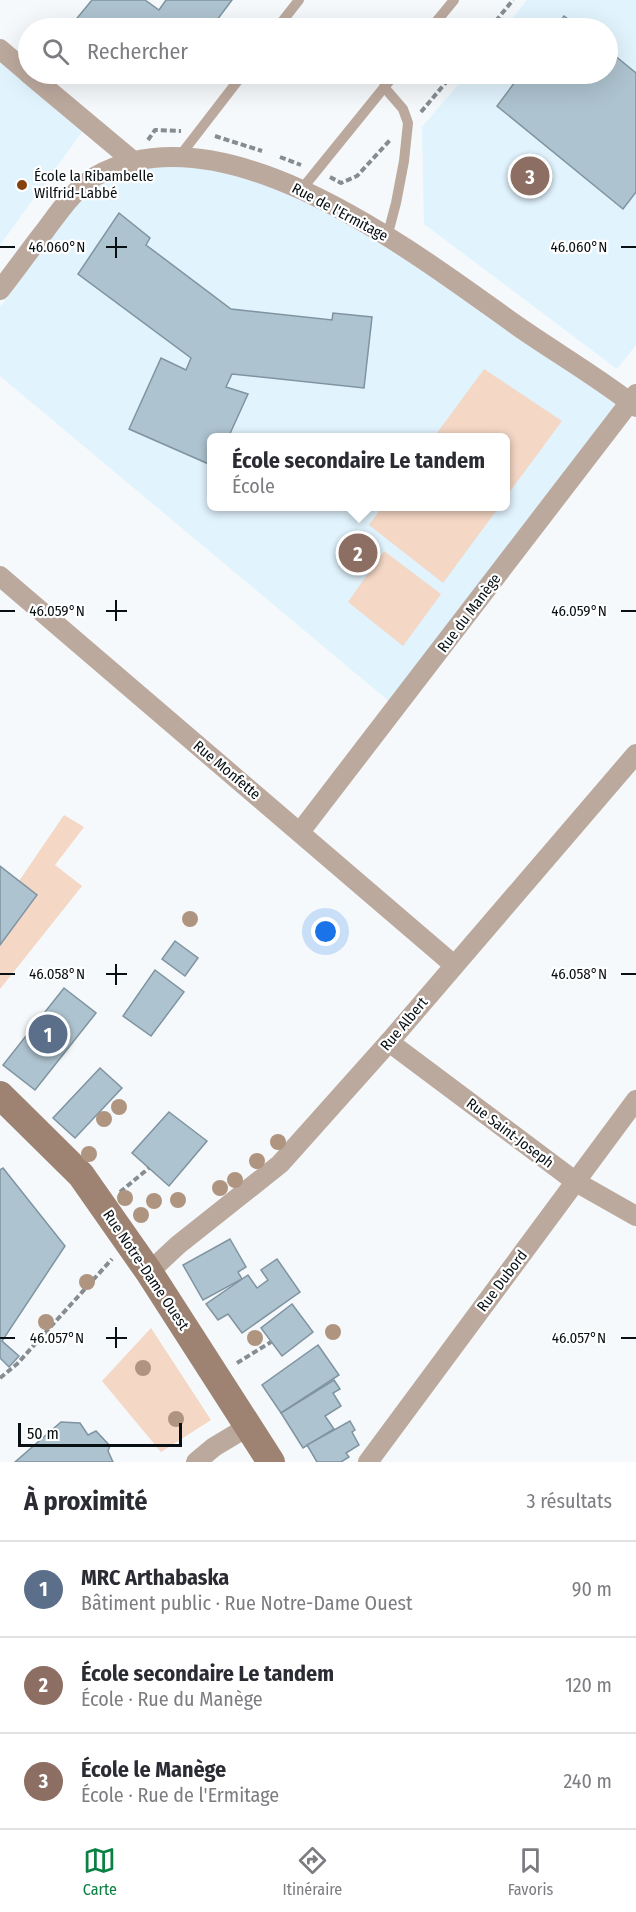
<!DOCTYPE html>
<html lang="fr">
<head>
<meta charset="utf-8">
<style>
	body { margin:0; font-family:"Fira Sans Condensed",sans-serif; background:#f2f2f3; color:#2b2b33 }
	.scale { position:absolute; left:18px; bottom:15px; width:164px; box-sizing:border-box; padding-left:6px; border:3px solid #081014; border-top:0; font-size:16px; line-height:21px; white-space:nowrap; color:#081014; -webkit-text-stroke:4px #fff; paint-order:stroke }
	.you { position:absolute; left:326px; top:932px; width:21px; height:21px; margin:-15px; border:4px solid #fff; border-radius:50%; background:#1a73e8; box-shadow:0 0 0 9px #1a73e833 }
	.badge { display:grid; place-items:center; width:39px; height:39px; border-radius:50%; background:#0b8043; color:#fff; font-size:20px; font-weight:700 }
	.pin { position:absolute; translate:-50% -50%; border:3px solid #fff; box-shadow:0 2px 6px #0006 }
	.popup { position:absolute; left:207px; top:433px; width:303px; height:78px; box-sizing:border-box; display:grid; place-content:center; border-radius:9px; background:#fff; filter:drop-shadow(0 2px 4px #0005); font-size:20px; white-space:nowrap; color:#7c7c81 }
	.popup b { font-size:22px; color:#2b2b33 }
	.popup::after { content:''; position:absolute; left:50%; top:100%; margin-left:-12px; border:12px solid transparent; border-top-color:#fff }
	.list { margin:0; padding:0; list-style:none }
	h2 { display:flex; justify-content:space-between; align-items:center; height:78px; margin:0; padding:0 24px; font-size:26px }
	h2 small { font-size:20px; font-weight:400; color:#7c7c81 }
	.list li { display:grid; grid-template-columns:39px 1fr auto; gap:18px; align-items:center; box-sizing:border-box; height:96px; padding:0 24px; border-top:2px solid #e1e1e2 }
	.list b { display:block; font-size:22px; white-space:nowrap }
	.list p { margin:0; font-size:20px; white-space:nowrap; color:#7c7c81 }
	.list em { font-size:20px; font-style:normal; color:#7c7c81 }
	.icon { flex:none; width:33px; height:33px; fill:none; stroke:currentColor; stroke-width:2; stroke-linecap:round; stroke-linejoin:round }
	.map { position:relative; flex:none; width:636px; height:1462px; overflow:hidden }
	.search { position:absolute; background:#fff; box-shadow:0 6px 24px #0002; left:18px; right:18px; top:18px; height:66px; display:flex; align-items:center; gap:15px; box-sizing:border-box; padding:0 21px; border-radius:33px; color:#7c7c81; font-size:22px }
	.sheet { height:366px; background:#fff }
	nav { display:flex; justify-content:space-around; align-items:center; box-sizing:border-box; height:84px; border-top:2px solid #e1e1e2; background:#fff; font-size:16px; color:#7c7c81 }
	nav a { display:grid; justify-items:center; gap:3px }
	nav .on { color:#0b8043 }
	.map>svg:first-child { display:block }
	.built { fill:#e1f3fd; fill-rule:evenodd }
	.green { fill:#f4d7c5 }
	.building { fill:#adc3cf; stroke:#7f94a0; stroke-width:1.5 }
	.lines { fill:none; stroke-linecap:round; stroke-linejoin:round }
	.path { stroke:#868c90; stroke-width:4; stroke-dasharray:6 3; stroke-linecap:butt }
	.lane { stroke:#bca99e; stroke-width:10 }
	.street { stroke:#bca99e; stroke-width:20 }
	.secondary { stroke:#9e8373; stroke-width:28 }
	.tree { fill:#af9480 }
	.ticks { fill:none; stroke:#081014; stroke-width:2 }
	.poi-dot { fill:#84430d; stroke:#fff; stroke-width:2 }
	.labels { text-anchor:middle; dominant-baseline:central; stroke-width:4.5; stroke-linejoin:round; paint-order:stroke }
	.poi-label { font-size:15px; fill:#081014; stroke:#fff; text-anchor:start }
	.street-label { font-size:15px; fill:#081014; stroke:#fff }
	.ticks-label { font-size:15px; text-anchor:middle; fill:#081014; stroke:#fff; stroke-width:4.5; stroke-linejoin:round; paint-order:stroke }
</style>
</head>
<body>
<div class="map">
<svg width="636" height="1462" viewBox="0 0 636 1462">
	<rect width="100%" height="100%" fill="#f5f9fc"/>
	<g class="built">
		<polygon points="527,0 636,0 636,345 617,369 424,224 422,127 467,74 608,74 608,28 504,28"/>
		<polygon points="0,53 87,125 0,245"/>
		<path d="M174,160L317,196L616,404L391,703L0,376V307L92,184ZM211,438H505V506H211Z"/>
	</g>
	<g class="green">
		<polygon points="484,369 562,421 505,498 505,438 434,437"/>
		<polygon points="382,507 382,506 499,507 443,583 369,525"/>
		<polygon points="384,551 441,594 403,646 348,602"/>
		<polygon points="64,815 84,827 55,865 82,886 0,989 0,945 37,895 19,881"/>
		<polygon points="151,1328 211,1420 161,1452 102,1381"/>
	</g>
	<g class="building">
		<polygon points="92,0 145,0 159,10 166,0 232,0 211,28 82,28 73,23"/>
		<polygon points="564,16 580,28 555,28"/>
		<polygon points="608,50 636,73 636,192 623,209 497,106 521,74 608,74"/>
		<polygon points="119,213 150,238 146,245 231,309 332,320 333,313 372,317 364,388 232,374 226,387 248,394 228,438 211,438 211,465 129,429 161,358 186,370 191,358 78,274"/>
		<polygon points="0,866 37,895 0,945"/>
		<polygon points="175,941 198,958 185,976 162,959"/>
		<polygon points="155,970 184,992 151,1036 123,1016"/>
		<polygon points="64,988 96,1013 35,1090 3,1065"/>
		<polygon points="100,1068 122,1088 75,1138 53,1118"/>
		<polygon points="169,1112 207,1141 169,1186 132,1153"/>
		<polygon points="3,1168 65,1246 2,1341 19,1356 9,1367 0,1358 0,1170"/>
		<polygon points="230,1239 246,1267 238,1272 242,1279 203,1300 183,1265"/>
		<polygon points="277,1259 300,1292 242,1333 228,1314 218,1320 206,1304 248,1275 257,1288 268,1280 261,1270"/>
		<polygon points="292,1304 313,1332 282,1356 261,1328"/>
		<polygon points="318,1345 339,1375 281,1413 262,1385"/>
		<polygon points="334,1380 340,1389 333,1393 341,1406 325,1416 334,1429 303,1448 281,1413"/>
		<polygon points="350,1421 355,1430 352,1432 359,1445 346,1453 349,1457 341,1462 317,1462 307,1445"/>
		<polygon points="61,1422 80,1423 88,1435 96,1431 110,1446 108,1451 113,1462 15,1462"/>
	</g>
	<g class="lines">
		<g class="path">
			<polyline points="490,28 513,0"/>
			<polyline points="421,112 453,74"/>
			<polyline points="215,136 262,151"/>
			<polyline points="148,140 155,130 181,131"/>
			<polyline points="280,157 301,165"/>
			<polyline points="330,177 341,183 357,176 391,139"/>
			<polyline points="120,1192 149,1168"/>
			<polyline points="237,1363 271,1342"/>
			<polyline points="0,1378 17,1364 112,1259"/>
		</g>
		<g class="lane">
			<polyline points="277,28 299,0"/>
			<polyline points="431,28 454,0"/>
			<polyline points="384,87 403,109 408,123 404,161 396,203 387,237"/>
			<polyline points="179,157 243,74"/>
			<polyline points="301,190 395,74"/>
		</g>
		<g class="street">
			<polyline points="0,49 28,73"/>
			<polyline points="29,74 133,161"/>
			<path d="M0,290C15,271 29,251 44,232C59,212 74,189 96,176C224,104 416,254 516,325C556,353 598,377 636,407"/>
			<polyline points="0,576 454,965"/>
			<polyline points="300,832 636,394"/>
			<polyline points="389,1042 576,1182 636,1216"/>
			<polyline points="149,1272 178,1245 280,1164 389,1042 636,754"/>
			<polyline points="196,1462 214,1447 249,1426"/>
			<polyline points="368,1462 636,1100"/>
		</g>
		<polyline class="secondary" points="0,1095 81,1175 149,1272 271,1462"/>
	</g>
	<g class="tree">
		<circle cx="190" cy="919" r="8"/>
		<circle cx="119" cy="1107" r="8"/>
		<circle cx="104" cy="1119" r="8"/>
		<circle cx="278" cy="1142" r="8"/>
		<circle cx="89" cy="1154" r="8"/>
		<circle cx="257" cy="1161" r="8"/>
		<circle cx="235" cy="1180" r="8"/>
		<circle cx="220" cy="1188" r="8"/>
		<circle cx="125" cy="1198" r="8"/>
		<circle cx="178" cy="1200" r="8"/>
		<circle cx="154" cy="1201" r="8"/>
		<circle cx="141" cy="1215" r="8"/>
		<circle cx="87" cy="1282" r="8"/>
		<circle cx="46" cy="1322" r="8"/>
		<circle cx="333" cy="1332" r="8"/>
		<circle cx="255" cy="1338" r="8"/>
		<circle cx="143" cy="1368" r="8"/>
		<circle cx="176" cy="1419" r="8"/>
	</g>
	<path class="ticks" d="M116,237V258M0,247H15M106,247H127M621,247H636M116,600V621M0,611H15M106,611H127M621,611H636M116,964V985M0,974H15M106,974H127M621,974H636M116,1327V1348M0,1338H15M106,1338H127M621,1338H636"/>
	<circle class="poi-dot" cx="22" cy="185" r="6"/>
	<g class="labels">
		<g class="poi-label">
			<text x="34" y="176">École la Ribambelle<tspan x="34" dy="17">Wilfrid-Labbé</tspan></text>
		</g>
		<g class="street-label">
			<text transform="translate(340 212) rotate(28)">Rue de l'Ermitage</text>
			<text transform="translate(469 613) rotate(-53)">Rue du Manège</text>
			<text transform="translate(227 770) rotate(40)">Rue Monfette</text>
			<text transform="translate(404 1024) rotate(-50)">Rue Albert</text>
			<text transform="translate(510 1133) rotate(37)">Rue Saint-Joseph</text>
			<text transform="translate(146 1270) rotate(56)">Rue Notre-Dame Ouest</text>
			<text transform="translate(502 1281) rotate(-53)">Rue Dubord</text>
		</g>
	</g>
	<g class="ticks-label">
		<text x="57" y="252">46.060°N</text>
		<text x="579" y="252">46.060°N</text>
		<text x="57" y="616">46.059°N</text>
		<text x="579" y="616">46.059°N</text>
		<text x="57" y="979">46.058°N</text>
		<text x="579" y="979">46.058°N</text>
		<text x="57" y="1343">46.057°N</text>
		<text x="579" y="1343">46.057°N</text>
	</g>
</svg>
<div class="scale">50 m</div>
<div class="you"></div>
<div class="pin badge" style="left:48px;top:1034px;background:#5c6f8a">1</div>
<div class="pin badge" style="left:358px;top:553px;background:#8d6e63">2</div>
<div class="popup"><b>École secondaire Le tandem</b>École</div>
<div class="pin badge" style="left:530px;top:176px;background:#8d6e63">3</div>
<div class="search"><svg class="icon" aria-label="search" viewBox="0 0 24 24"><circle cx="10" cy="10" r="6"/><path d="M15 15l6 6"/></svg>Rechercher</div>
</div>
<section class="sheet">
<h2>À proximité<small>3 résultats</small></h2>
<ul class="list">
<li><span class="badge" style="background:#5c6f8a">1</span><div><b>MRC Arthabaska</b><p>Bâtiment public · Rue Notre-Dame Ouest</p></div><em>90 m</em></li>
<li><span class="badge" style="background:#8d6e63">2</span><div><b>École secondaire Le tandem</b><p>École · Rue du Manège</p></div><em>120 m</em></li>
<li><span class="badge" style="background:#8d6e63">3</span><div><b>École le Manège</b><p>École · Rue de l'Ermitage</p></div><em>240 m</em></li>
</ul>
</section>
<nav>
<a class="on"><svg class="icon" aria-label="map" viewBox="0 0 24 24"><path d="M3 6l6-2 6 2 6-2v14l-6 2-6-2-6 2zM9 4v14M15 6v14"/></svg>Carte</a>
<a><svg class="icon" aria-label="directions" viewBox="0 0 24 24"><path d="M12 3l9 9-9 9-9-9zM9 14v-3h6M13 9l2 2-2 2"/></svg>Itinéraire</a>
<a><svg class="icon" aria-label="saved" viewBox="0 0 24 24"><path d="M7 4h10v16l-5-4-5 4z"/></svg>Favoris</a>
</nav>
</body>
</html>
